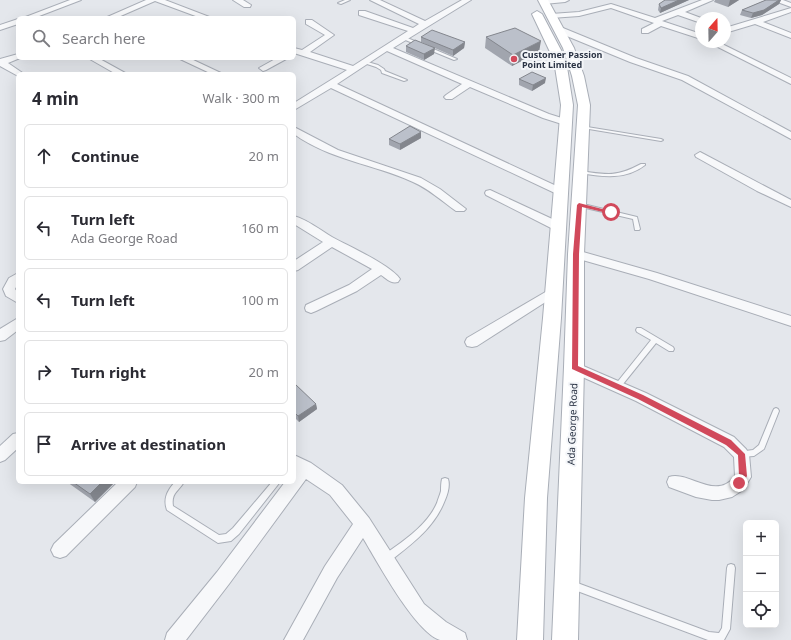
<!DOCTYPE html>
<html lang="en">
<head>
<meta charset="utf-8">
<style>
	body { margin:0; font-family:"Noto Sans",sans-serif; background:#f7f7f7; color:#2b2b33 }
	.controls { position:absolute; right:12px; bottom:12px; display:grid; overflow:hidden; border-radius:6px; box-shadow:0 4px 16px #0002 }
	.controls button { width:36px; height:36px; display:grid; place-items:center; padding:0; border:0; border-bottom:1px solid #e1e1e2; background:#fff; color:#2b2b33; font:20px sans-serif }
	.compass { position:absolute; left:695px; top:12px; width:36px; height:36px; border-radius:50%; background:#fff; box-shadow:0 4px 16px #0002; rotate:20deg }
	.stop { position:absolute; width:12px; height:12px; margin:-9px; border:3px solid #d1495b; border-radius:50%; background:#fff }
	.stop.end { background:#d1495b; border-color:#fff; box-shadow:0 1px 4px #0008 }
	.list { margin:0; padding:0; list-style:none }
	h2 { display:flex; justify-content:space-between; align-items:center; height:52px; margin:0; padding:0 16px; font-size:17px }
	h2 small { font-size:13px; font-weight:400; color:#7c7c81 }
	.list li { display:grid; grid-template-columns:26px 1fr auto; gap:12px; align-items:center; box-sizing:border-box; height:64px; margin:0 8px 8px; padding:0 8px; border:1px solid #e1e1e2; border-radius:6px }
	.list b { display:block; font-size:15px; white-space:nowrap }
	.list p { margin:0; font-size:13px; white-space:nowrap; color:#7c7c81 }
	.list em { font-size:13px; font-style:normal; color:#7c7c81 }
	.icon { flex:none; width:22px; height:22px; fill:none; stroke:currentColor; stroke-width:2; stroke-linecap:round; stroke-linejoin:round }
	.map { position:relative; flex:none; width:791px; height:640px; overflow:hidden }
	.search { position:absolute; background:#fff; box-shadow:0 4px 16px #0002; left:16px; top:16px; width:280px; height:44px; display:flex; align-items:center; gap:10px; box-sizing:border-box; padding:0 14px; border-radius:6px; color:#7c7c81; font-size:15px }
	.panel { position:absolute; background:#fff; box-shadow:0 4px 16px #0002; left:16px; top:72px; width:280px; height:412px; border-radius:6px }
	.map>svg:first-child { display:block }
	.lines { fill:none; stroke-linecap:round; stroke-linejoin:round }
	.service-casing { stroke:#a9aeb7; stroke-width:2 }
	.minor-casing { stroke:#a9aeb7; stroke-width:2 }
	.secondary-casing { stroke:#a9aeb7; stroke-width:2 }
	.service { fill:#f7f8fa; fill-rule:evenodd }
	.minor { fill:#f7f8fa; fill-rule:evenodd }
	.secondary { fill:#fff; fill-rule:evenodd }
	.wall { fill:#a1a5ae }
	.shaded-wall { fill:#83868d }
	.building { fill:#bbc0ca; stroke:#83868d }
	.route { fill:#d1495b }
	.poi-dot { fill:#d1495b; stroke:#f4f6f9; stroke-width:1.5 }
	.labels { text-anchor:middle; dominant-baseline:central; stroke-width:4; stroke-linejoin:round; paint-order:stroke }
	.far-poi-label { font-size:9px; font-weight:bold; fill:#2b3445; stroke:#f4f6f9; text-anchor:start }
	.street-label { font-size:10px; fill:#2b3445; stroke:#f4f6f9 }
</style>
</head>
<body>
<div class="map">
<svg width="791" height="640" viewBox="0 0 791 640">
	<rect width="100%" height="100%" fill="#e4e7ec"/>
	<g class="lines">
		<defs>
			<g id="service">
				<polygon points="345,0 350,0 341,4 338,3"/>
				<polygon points="403,37 405,37 457,59 454,60 403,39"/>
				<polygon points="364,61 378,65 384,69 385,71 407,80 404,81 382,73 381,70 376,67 364,63"/>
				<polygon points="581,126 661,139 663,140 661,141 583,128 581,127"/>
				<path d="M641,164H645V165C626,180 603,177 581,173L579,172L581,171C607,175 617,177 641,164Z"/>
				<polygon points="579,203 637,217 640,229 639,230 635,230 633,219 577,206 576,205"/>
				<polygon points="637,328 641,328 673,347 674,349 673,351 669,351 656,343 619,389 617,390 615,389 614,387 615,385 651,340 637,332 636,330"/>
				<polygon points="776,408 778,409 779,411 764,449 754,456 741,457 738,456 737,454 738,452 753,450 759,445 773,411 774,409"/>
				<path d="M445,478L448,479C450,485 448,493 445,500C435,527 412,544 390,561L387,562L384,561L383,558L384,555C403,541 427,526 437,503C438,499 440,495 441,491C441,487 441,483 442,479Z"/>
				<path d="M175,482H184C178,492 171,493 173,506L219,535L226,534L233,528L272,482H280L239,534L231,541L218,543L167,510C163,499 167,491 175,482Z"/>
				<polygon points="731,564 734,565 735,568 730,629 724,640 708,640 572,589 569,588 568,585 569,582 572,581 709,632 719,633 722,628 727,568 728,565"/>
			</g>
			<g id="minor">
				<polygon points="70,0 81,0 34,18 23,18"/>
				<polygon points="146,0 165,0 212,18 201,18 155,1 116,18 105,18"/>
				<polygon points="233,0 243,0 251,5 250,7 244,7"/>
				<polygon points="370,0 380,0 425,21 462,0 471,0 393,48 549,114 568,120 570,122 565,125 543,118 470,87 452,99 446,99 444,97 446,95 462,84 387,51 337,84 565,190 566,192 565,194 557,194 331,88 294,110 294,103 347,70 294,53 294,48 302,50 325,35 306,24 306,20 312,20 334,35 310,52 353,66 408,31 359,15 359,11 365,11 413,28 419,24"/>
				<polygon points="541,0 569,0 565,2 544,4 541,4"/>
				<polygon points="702,0 713,0 685,12 701,18 701,23 678,15 662,21 701,34 701,39 661,26 648,33 642,33 642,29 654,23 611,8 579,16 551,18 547,16 551,14 579,12 611,4 655,18"/>
				<polygon points="772,0 783,0 791,3 791,7"/>
				<polygon points="791,8 791,12 763,22 791,33 791,38 755,24 725,33 725,28"/>
				<polygon points="18,19 18,24 0,30 0,25"/>
				<polygon points="557,28 563,28 636,58 688,76 791,132 791,139 682,80 630,62 557,32"/>
				<polygon points="708,42 718,42 791,78 791,84"/>
				<polygon points="18,54 18,58 20,58 8,63 24,74 18,74 18,76 0,66 0,59"/>
				<polygon points="88,58 98,58 127,74 116,74"/>
				<polygon points="178,58 189,58 223,74 212,74"/>
				<polygon points="277,58 288,58 266,70 263,71 259,68"/>
				<path d="M294,127L338,150L421,178L440,189L466,209L464,211H456C442,201 429,189 413,182C374,164 330,160 294,134Z"/>
				<polygon points="700,152 791,200 791,207 757,191 696,157 695,155"/>
				<polygon points="490,190 563,224 565,227 563,230 555,230 486,195 485,193 486,191"/>
				<path d="M294,216C308,220 320,230 332,237C348,246 391,265 400,279L398,282C391,284 387,279 381,275L357,291L316,311L311,313L306,311L305,308L306,305L349,285L372,269L332,247L298,270L294,271V261L323,242L294,224Z"/>
				<polygon points="576,250 657,273 791,316 791,326 649,279 572,257 570,254 572,251"/>
				<polygon points="18,273 18,283 15,289 18,293 18,303 6,296 3,289 9,278"/>
				<polygon points="554,287 558,288 560,291 558,294 477,346 472,347 467,346 465,342 467,338"/>
				<polygon points="18,318 18,330 5,340 0,341 0,329"/>
				<path d="M574,362L646,393L734,437L746,449L749,454L751,477L743,490L732,497L719,500H712L696,497L669,487L667,482L669,477C688,470 716,502 735,476L734,457L724,447L636,401L569,371L567,367L569,363Z"/>
				<polygon points="18,433 18,448 5,460 0,462 0,446 13,434"/>
				<path d="M294,455L311,463L342,485L369,518L424,604L446,622L465,633L467,640C459,640 447,640 440,640C415,632 377,561 363,538L337,578L303,640H284L325,566L353,524L330,495L306,479L229,584L186,640H165L167,633L217,572L285,482H294Z"/>
				<polygon points="118,482 137,482 135,487 66,556 60,558 54,556 51,550 54,544"/>
			</g>
			<g id="secondary">
				<polygon points="538,0 548,0 574,48 584,76 590,105 584,254 584,367 578,640 552,640 564,367 568,254 578,105 572,76 563,48"/>
				<polygon points="537,11 542,14 562,52 567,67 573,105 561,318 547,498 543,640 517,640 525,498 543,318 561,105 555,67 550,52 532,14"/>
			</g>
		</defs>
		<use href="#service" class="service-casing"/>
		<use href="#minor" class="minor-casing"/>
		<use href="#secondary" class="secondary-casing"/>
		<use href="#service" class="service"/>
		<use href="#minor" class="minor"/>
		<use href="#secondary" class="secondary"/>
	</g>
	<g class="wall">
		<polygon points="665,0 689,0 660,13 658,10 659,4"/>
		<polygon points="715,0 739,0 728,7 714,2"/>
		<polygon points="766,0 781,0 779,4 762,15 751,18 740,15 742,10"/>
		<polygon points="421,37 465,42 464,48 453,56 421,42"/>
		<polygon points="486,37 539,52 512,66 485,48"/>
		<polygon points="406,46 434,54 424,60 406,52"/>
		<polygon points="519,79 545,83 532,91 519,85"/>
		<polygon points="421,138 400,150 389,145 389,139"/>
		<polygon points="294,385 316,404 317,409 299,422 294,417"/>
		<polygon points="67,482 115,482 95,502"/>
	</g>
	<g class="shaded-wall">
		<polygon points="679,0 689,0 660,13 661,8"/>
		<polygon points="730,0 739,0 728,7"/>
		<polygon points="779,0 781,0 779,4 762,15 751,18 753,13"/>
		<polygon points="541,41 539,52 512,66 513,55"/>
		<polygon points="465,42 464,48 453,56 453,50"/>
		<polygon points="435,48 434,54 424,60 424,54"/>
		<polygon points="546,78 545,83 532,91 533,85"/>
		<polygon points="421,132 421,138 400,150 400,144"/>
		<polygon points="316,404 317,409 299,422 298,416"/>
		<polygon points="102,482 115,482 95,502 90,494"/>
	</g>
	<g class="building">
		<polygon points="665,0 679,0 661,8 659,4"/>
		<polygon points="766,0 779,0 764,10 753,13 742,10"/>
		<polygon points="515,28 541,41 513,55 486,37"/>
		<polygon points="432,30 465,42 453,50 421,37"/>
		<polygon points="415,40 435,48 424,54 406,46"/>
		<polygon points="532,72 546,78 533,85 519,79"/>
		<polygon points="410,126 421,132 400,144 389,139"/>
		<polygon points="295,384 316,404 298,416 294,412 294,385"/>
		<polygon points="73,482 102,482 90,494"/>
	</g>
	<polygon class="route" points="579,203 614,212 611,214 582,207 579,254 578,366 643,395 731,440 745,454 747,476 742,485 736,485 735,483 739,476 738,455 726,445 638,399 572,369 573,254 577,205"/>
	<circle class="poi-dot" cx="514" cy="59" r="4"/>
	<g class="labels">
		<g class="far-poi-label">
			<text x="522" y="54">Customer Passion<tspan x="522" dy="10">Point Limited</tspan></text>
		</g>
		<g class="street-label">
			<text transform="translate(572 424) rotate(-88)">Ada George Road</text>
		</g>
	</g>
</svg>
<div class="controls">
<button>+</button>
<button>−</button>
<button><svg class="icon" aria-label="locate" viewBox="0 0 24 24"><circle cx="12" cy="12" r="6"/><path d="M12 2v4M12 18v4M2 12h4M18 12h4"/></svg></button>
</div>
<svg class="compass" viewBox="-18 -18 36 36"><path d="M0-13l5 13h-10z" fill="#e53935"/><path d="M0 13l5-13h-10z" fill="#7c7c81"/></svg>
<div class="stop" style="left:611px;top:212px"></div>
<div class="stop end" style="left:739px;top:483px"></div>
<div class="search"><svg class="icon" aria-label="search" viewBox="0 0 24 24"><circle cx="10" cy="10" r="6"/><path d="M15 15l6 6"/></svg>Search here</div>
<section class="panel">
<h2>4 min<small>Walk · 300 m</small></h2>
<ul class="list">
<li><svg class="icon" aria-label="ahead" viewBox="0 0 24 24"><path d="M12 20V5M6 11l6-6 6 6"/></svg><div><b>Continue</b></div><em>20 m</em></li>
<li><svg class="icon" aria-label="left" viewBox="0 0 24 24"><path d="M17 20v-9H6M10 6l-5 5 5 5"/></svg><div><b>Turn left</b><p>Ada George Road</p></div><em>160 m</em></li>
<li><svg class="icon" aria-label="left" viewBox="0 0 24 24"><path d="M17 20v-9H6M10 6l-5 5 5 5"/></svg><div><b>Turn left</b></div><em>100 m</em></li>
<li><svg class="icon" aria-label="right" viewBox="0 0 24 24"><path d="M7 20v-9h11M14 6l5 5-5 5"/></svg><div><b>Turn right</b></div><em>20 m</em></li>
<li><svg class="icon" aria-label="arrive" viewBox="0 0 24 24"><path d="M6 21V4h12l-3 4 3 4H6"/></svg><div><b>Arrive at destination</b></div></li>
</ul>
</section>
</div>
</body>
</html>
